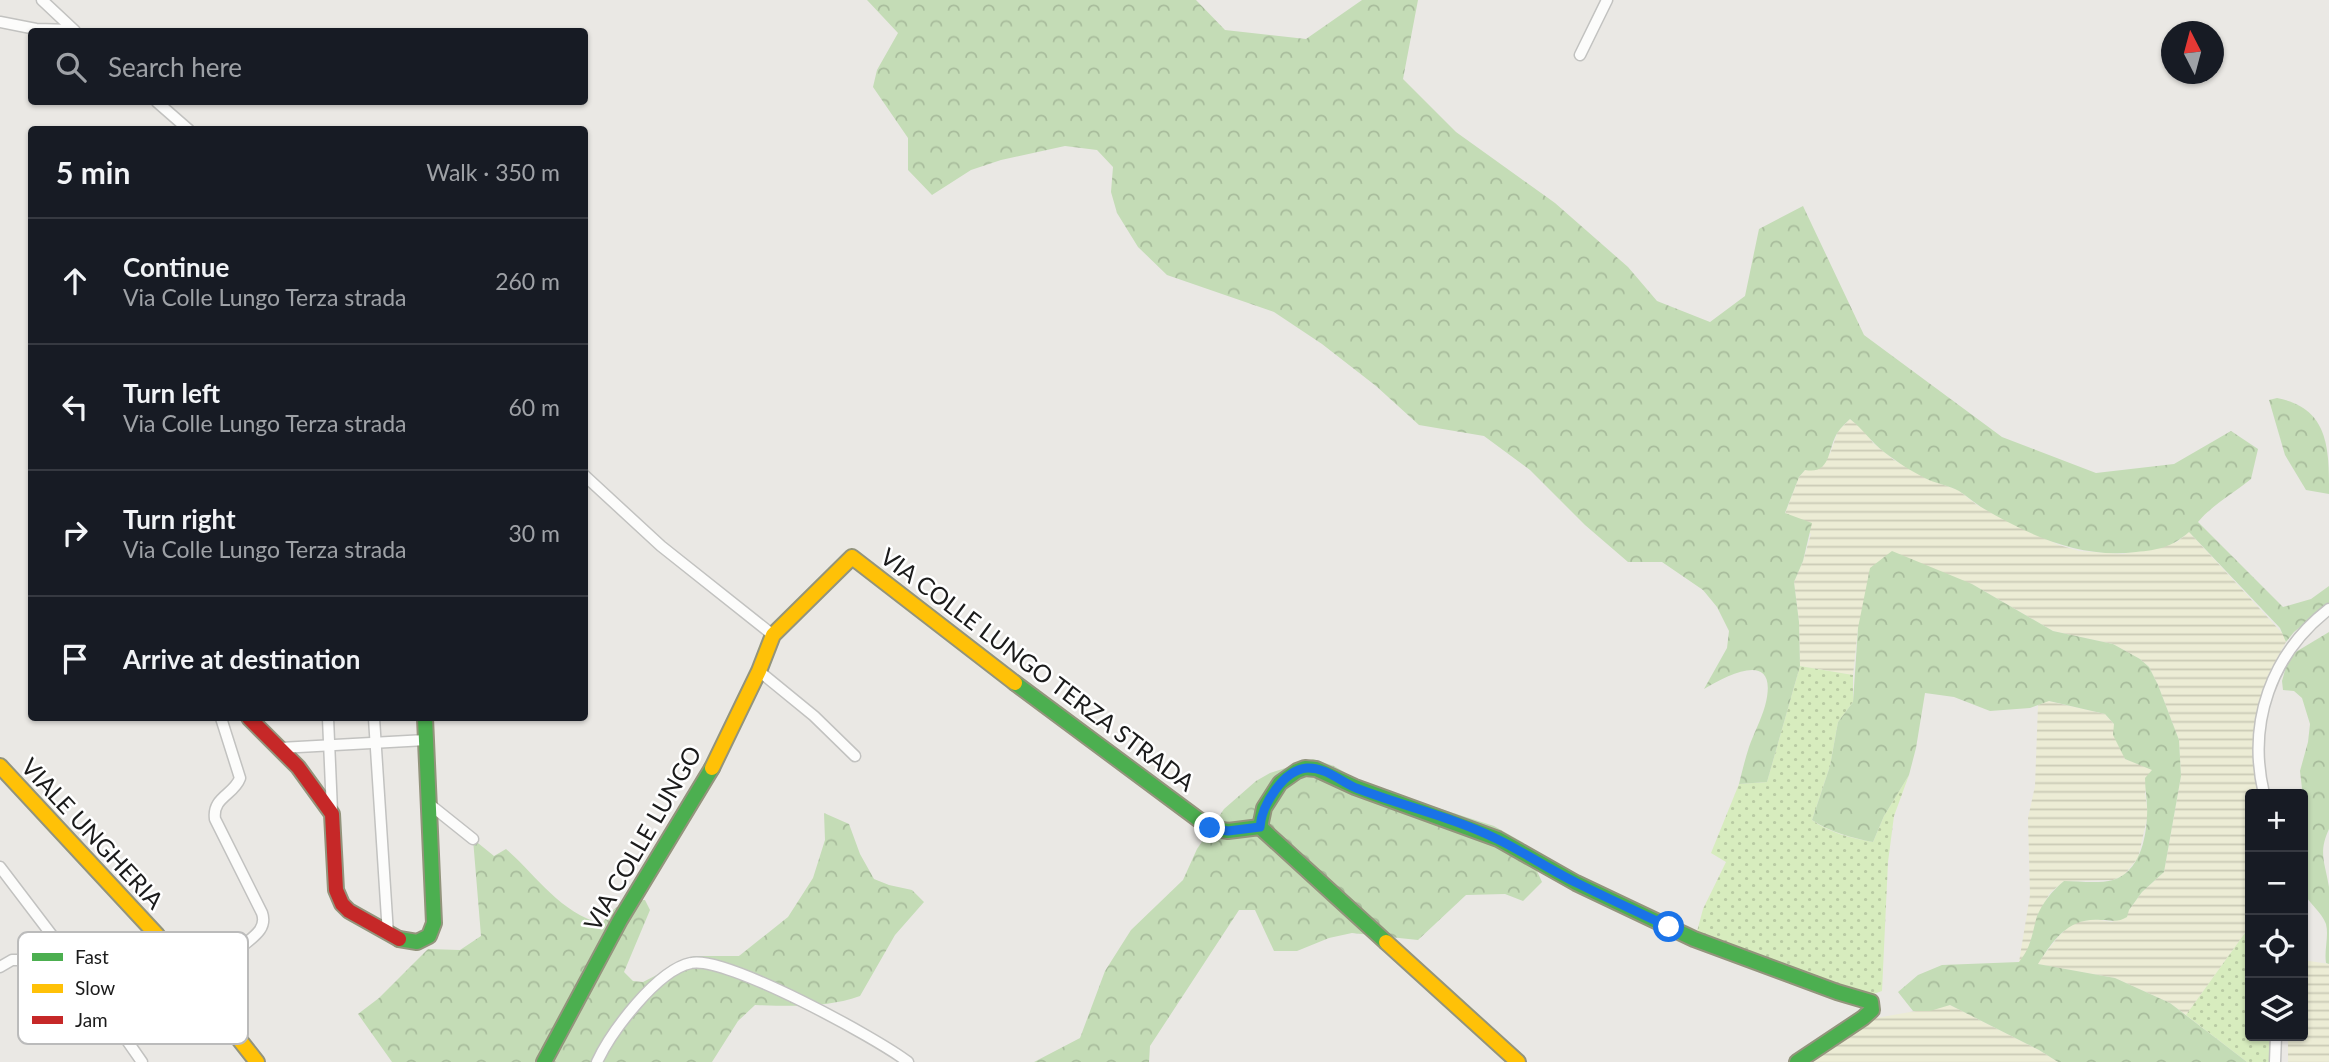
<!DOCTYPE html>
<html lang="en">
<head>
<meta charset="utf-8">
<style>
	body { margin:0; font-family:Lato,sans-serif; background:#20242c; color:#f1f3f6 }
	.controls { position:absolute; right:21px; bottom:21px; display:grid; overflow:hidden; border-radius:7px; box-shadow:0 2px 5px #0004 }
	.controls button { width:63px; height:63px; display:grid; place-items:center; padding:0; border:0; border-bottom:2px solid #363941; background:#171b24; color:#f1f3f6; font:35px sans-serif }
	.compass { position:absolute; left:2161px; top:21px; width:63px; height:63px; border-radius:50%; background:#171b24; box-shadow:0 2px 5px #0004; rotate:354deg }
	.stop { position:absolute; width:21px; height:21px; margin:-16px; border:5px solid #1a73e8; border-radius:50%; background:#fff }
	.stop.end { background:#1a73e8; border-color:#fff; box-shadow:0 2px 7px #0008 }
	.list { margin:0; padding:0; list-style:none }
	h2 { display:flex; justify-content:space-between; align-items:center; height:91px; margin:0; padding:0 28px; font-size:30px }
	h2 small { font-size:23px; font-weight:400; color:#9ea1a6 }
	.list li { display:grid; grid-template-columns:46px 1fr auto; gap:21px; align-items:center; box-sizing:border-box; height:126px; padding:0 28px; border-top:2px solid #363941 }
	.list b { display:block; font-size:26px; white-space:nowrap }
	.list p { margin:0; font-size:23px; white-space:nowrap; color:#9ea1a6 }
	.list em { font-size:23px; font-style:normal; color:#9ea1a6 }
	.icon { flex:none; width:38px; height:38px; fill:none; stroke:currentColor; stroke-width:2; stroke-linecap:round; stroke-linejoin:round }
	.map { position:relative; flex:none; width:2329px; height:1062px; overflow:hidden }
	.search { position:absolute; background:#171b24; box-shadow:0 2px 5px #0004; left:28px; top:28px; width:560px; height:77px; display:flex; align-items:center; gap:18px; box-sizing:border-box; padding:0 24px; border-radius:7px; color:#9ea1a6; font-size:26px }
	.panel { position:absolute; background:#171b24; box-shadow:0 2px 5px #0004; left:28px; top:126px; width:560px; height:595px; border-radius:7px }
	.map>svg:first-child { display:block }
	.farmland { fill:url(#farmland-rules) }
	.grass { fill:url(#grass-dots) }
	.forest { fill:url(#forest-crowns) }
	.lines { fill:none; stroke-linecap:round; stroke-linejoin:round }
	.street-casing { stroke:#c2c2c0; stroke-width:13 }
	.fast-casing { stroke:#93947c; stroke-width:18 }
	.slow-casing { stroke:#93947c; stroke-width:18 }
	.jam-casing { stroke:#93947c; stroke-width:18 }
	.street { stroke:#fcfcfb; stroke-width:10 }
	.fast { stroke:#4caf50; stroke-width:14 }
	.slow { stroke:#ffc107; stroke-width:14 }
	.jam { stroke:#c62828; stroke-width:14 }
	.route { stroke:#1a73e8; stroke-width:9 }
	.labels { text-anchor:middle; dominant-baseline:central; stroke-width:5; stroke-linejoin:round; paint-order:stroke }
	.street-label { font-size:24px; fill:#1b1b1b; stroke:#fff }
	.key { fill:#fff; stroke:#bbb; stroke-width:2 }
	.key-label { font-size:19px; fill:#1b1b1b }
</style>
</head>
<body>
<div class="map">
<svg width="2329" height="1062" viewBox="0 0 2329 1062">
	<defs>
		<pattern id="farmland-rules" width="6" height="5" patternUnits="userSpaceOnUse" patternTransform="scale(1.75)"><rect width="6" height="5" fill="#ececd5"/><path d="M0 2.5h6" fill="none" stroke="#cacab6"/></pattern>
		<pattern id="grass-dots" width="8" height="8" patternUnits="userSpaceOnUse" patternTransform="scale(1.75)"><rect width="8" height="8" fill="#d7ecbe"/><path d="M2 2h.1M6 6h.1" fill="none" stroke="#b8caa3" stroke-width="1.8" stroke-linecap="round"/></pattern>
		<pattern id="forest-crowns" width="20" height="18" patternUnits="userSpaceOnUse" patternTransform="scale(1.75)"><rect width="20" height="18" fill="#c4dcb6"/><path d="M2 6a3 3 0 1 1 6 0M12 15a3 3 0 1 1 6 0" fill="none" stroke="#a8bc9c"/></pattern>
	</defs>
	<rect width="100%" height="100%" fill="#eae8e4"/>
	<g class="farmland">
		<polygon points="1850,419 1865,431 1873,443 1894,460 1927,479 1958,490 1977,505 2017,526 2059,545 2079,551 2123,554 2177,542 2189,532 2284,635 2286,642 2270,671 2257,712 2254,763 2257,794 2250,794 2250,926 2186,1015 2170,1003 2115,978 2037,964 2058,937 2072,923 2094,919 2112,922 2129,910 2142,892 2164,872 2181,776 2179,740 2158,685 2149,667 2140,659 2113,644 2053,631 1972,584 1858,628 1853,675 1800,666 1799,622 1794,582 1803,561 1811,534 1785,514 1799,477 1805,470 1830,454 1838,431"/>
		<polygon points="2048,701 2105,714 2114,724 2125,759 2153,770 2145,793 2148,814 2138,858 2124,875 2113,880 2064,881 2050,893 2038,914 2028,952 2019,962 2030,895 2028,818 2035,786 2038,705"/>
		<polygon points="2303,960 2329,964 2329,1062 2288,1062 2288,1036 2303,1036"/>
		<polygon points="1950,1005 2039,1050 2058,1062 1797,1062 1859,1021"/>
	</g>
	<g class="grass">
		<path d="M1800,666L1853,675V702L1838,722L1830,766L1812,820C1829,833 1852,838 1873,842L1884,816L1909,775L1894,816L1888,862L1882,991L1862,998L1695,939L1703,909L1726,862L1711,853L1739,784L1767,782Z"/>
		<polygon points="2250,926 2250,1036 2271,1036 2270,1062 2247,1062 2186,1015"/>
	</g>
	<g class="forest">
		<path d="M867,0H1196L1225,30L1306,39L1362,0H1418L1403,79L1456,132L1555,203L1628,267L1657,301L1710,322L1745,296L1759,229L1803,206L1864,335L2002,437L2096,473L2174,464L2231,431L2258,449L2251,479C2233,494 2213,504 2198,522L2283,607L2311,599L2329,586V604L2294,632L2286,642L2280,628L2189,532C2172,547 2158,550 2136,552C2080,559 2028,535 1981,507C1973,502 1967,496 1959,491C1950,486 1939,484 1929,480C1914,473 1897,462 1884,452C1871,442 1863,429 1850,419C1846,423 1841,427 1838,432C1827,448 1832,475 1805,470L1799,477L1785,513L1812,523L1803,561L1794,582L1799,622L1800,666L1767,782L1739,784C1742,772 1745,759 1749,747C1754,733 1761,720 1765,706C1780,649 1731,673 1704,689L1727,648L1729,631L1717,607L1703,590L1662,562H1628L1585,525L1530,470L1484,436L1419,425L1376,386L1322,344L1274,312L1167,275L1138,247L1117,213L1111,192L1113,167L1097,150L1065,146L1001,160L971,170L932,195L908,170V138L873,87L877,70L898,33Z"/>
		<path d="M2277,398C2329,408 2329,448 2329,494L2306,490L2285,455L2269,400Z"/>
		<path d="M1892,551L1972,584L2053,631L2113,644L2140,659L2149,667L2158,685L2179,740L2181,776L2164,872L2142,892L2129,910L2127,917C2117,923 2113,920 2101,920C2069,917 2054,939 2038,964L2115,978L2170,1003L2247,1062H2058L2039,1050L1950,1005L1930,1011H1913L1898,992L1918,975L1942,965L2019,962C2031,948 2032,934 2037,916C2043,902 2052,891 2064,881C2079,881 2098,884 2113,880C2139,872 2146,840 2147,816C2148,804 2145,791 2145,778L2152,770L2125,759L2113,735L2114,724L2105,714L2049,701L2030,708L1990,711L1954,697L1925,693L1916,748L1909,775L1884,816L1873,842C1852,838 1830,832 1812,820L1830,766L1838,722L1853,702L1858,628L1870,568Z"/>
		<path d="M2329,632V829C2318,853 2325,862 2329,887C2329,912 2329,939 2329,964L2326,963C2324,950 2329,936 2326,924C2322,912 2308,903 2303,891V822L2305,815L2300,771L2308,742L2310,724L2302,698L2294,691L2283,690L2282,681L2289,656Z"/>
		<polygon points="1313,759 1334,766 1366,785 1494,826 1524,843 1542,882 1523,901 1505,894 1466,895 1418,940 1352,933 1329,938 1297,951 1274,951 1255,910 1239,910 1150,1046 1149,1062 1034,1062 1080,1038 1105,971 1131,930 1183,880 1197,849 1224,809 1256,781 1270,773"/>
		<path d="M824,813L849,824L860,854L874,879L889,885L912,890L924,902L895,935L860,996C827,1008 790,1006 755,1005L738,1021L712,1062H392L358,1014L379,998L428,949L460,950L481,936L473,839L494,856L506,849C538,877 559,912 602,924C615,905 622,901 645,900L650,910L624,972L633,981L643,982L694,956H739L788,917L813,878L825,840Z"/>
	</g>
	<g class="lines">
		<defs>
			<g id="street">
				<polyline points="42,0 75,31"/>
				<polyline points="0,22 36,29 73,30"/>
				<polyline points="1580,55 1607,0"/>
				<polyline points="157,102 189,130"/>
				<polyline points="584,475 661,546 773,635"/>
				<polyline points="759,671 814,716 855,756"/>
				<path d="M221,718L240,778C234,795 212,797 215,819L262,913C270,936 236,943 229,962C223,978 233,992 233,1008L223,1019"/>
				<polyline points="328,718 332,811"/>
				<polyline points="374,718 388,934"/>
				<polyline points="280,748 426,740"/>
				<path d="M2264,794C2247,723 2271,654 2329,609"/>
				<polyline points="428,803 473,839"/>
				<polyline points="0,867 73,963 142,1062"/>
				<path d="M0,967L12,960H23C30,965 35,974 41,982C60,1004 86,1018 114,1022"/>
				<path d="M597,1062C611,1032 657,970 691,963C725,955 877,1038 908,1062"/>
				<polyline points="2275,1062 2276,1036"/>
			</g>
			<g id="fast">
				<polyline points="1015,683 1210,828 1228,831 1260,827 1386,942"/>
				<polyline points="1260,827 1264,808 1280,783 1297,771 1305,768 1316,769 1355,787 1498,839 1576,883 1694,939 1837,992 1871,1002 1872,1010 1863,1018 1797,1062"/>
				<polyline points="399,939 417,942 429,936 434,923 425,718"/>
				<polyline points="544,1062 620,920 712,768"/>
			</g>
			<g id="slow">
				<polyline points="0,766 157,935 257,1062"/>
				<polyline points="712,768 759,671 773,635 852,557 1015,683"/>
				<polyline points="1386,942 1518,1062"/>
			</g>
			<polyline id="jam" points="249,718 298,767 332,814 336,890 342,904 349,911 399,939"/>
		</defs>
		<use href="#street" class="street-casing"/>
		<use href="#fast" class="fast-casing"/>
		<use href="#slow" class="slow-casing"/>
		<use href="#jam" class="jam-casing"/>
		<use href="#street" class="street"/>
		<use href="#fast" class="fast"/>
		<use href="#slow" class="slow"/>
		<use href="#jam" class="jam"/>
	</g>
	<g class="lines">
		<path class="route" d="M1210,828L1228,831L1260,827C1262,805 1283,770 1307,768C1325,767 1340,781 1356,788C1403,806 1452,817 1497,839C1524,852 1550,870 1577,883C1607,898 1638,912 1669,927"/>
	</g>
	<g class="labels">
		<g class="street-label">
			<text transform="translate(1038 669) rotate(37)">VIA COLLE LUNGO TERZA STRADA</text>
			<text transform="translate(93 833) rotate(47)">VIALE UNGHERIA</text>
			<text transform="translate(642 838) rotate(-60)">VIA COLLE LUNGO</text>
		</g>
	</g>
	<rect x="18" y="932" width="230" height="112" rx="10" class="key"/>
	<rect x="32" y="953" width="31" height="8" fill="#4caf50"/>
	<rect x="32" y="984" width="31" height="9" fill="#ffc107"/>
	<rect x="32" y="1016" width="31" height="8" fill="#c62828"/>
	<g class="key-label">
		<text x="75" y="964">Fast</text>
		<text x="75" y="995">Slow</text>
		<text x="75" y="1027">Jam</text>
	</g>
</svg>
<div class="controls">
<button>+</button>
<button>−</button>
<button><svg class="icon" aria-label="locate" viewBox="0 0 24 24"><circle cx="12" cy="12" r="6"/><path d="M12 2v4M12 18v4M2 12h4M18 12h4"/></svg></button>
<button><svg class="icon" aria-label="layers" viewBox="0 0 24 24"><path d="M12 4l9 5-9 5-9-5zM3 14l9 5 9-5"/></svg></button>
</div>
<svg class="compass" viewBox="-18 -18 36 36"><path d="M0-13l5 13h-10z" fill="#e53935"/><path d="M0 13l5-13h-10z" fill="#9ea1a6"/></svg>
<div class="stop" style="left:1669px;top:927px"></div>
<div class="stop end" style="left:1210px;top:828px"></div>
<div class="search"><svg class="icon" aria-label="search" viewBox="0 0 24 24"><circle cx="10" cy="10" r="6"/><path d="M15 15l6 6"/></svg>Search here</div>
<section class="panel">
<h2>5 min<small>Walk · 350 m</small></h2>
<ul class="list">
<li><svg class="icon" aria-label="ahead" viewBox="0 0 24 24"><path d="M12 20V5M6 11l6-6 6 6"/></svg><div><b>Continue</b><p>Via Colle Lungo Terza strada</p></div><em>260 m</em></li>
<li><svg class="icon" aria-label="left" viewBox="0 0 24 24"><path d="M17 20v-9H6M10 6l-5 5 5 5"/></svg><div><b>Turn left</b><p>Via Colle Lungo Terza strada</p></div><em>60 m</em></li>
<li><svg class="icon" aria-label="right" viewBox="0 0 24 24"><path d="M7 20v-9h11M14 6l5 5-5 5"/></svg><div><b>Turn right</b><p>Via Colle Lungo Terza strada</p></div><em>30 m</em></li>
<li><svg class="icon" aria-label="arrive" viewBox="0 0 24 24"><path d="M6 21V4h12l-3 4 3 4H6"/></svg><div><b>Arrive at destination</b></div></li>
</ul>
</section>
</div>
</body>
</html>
